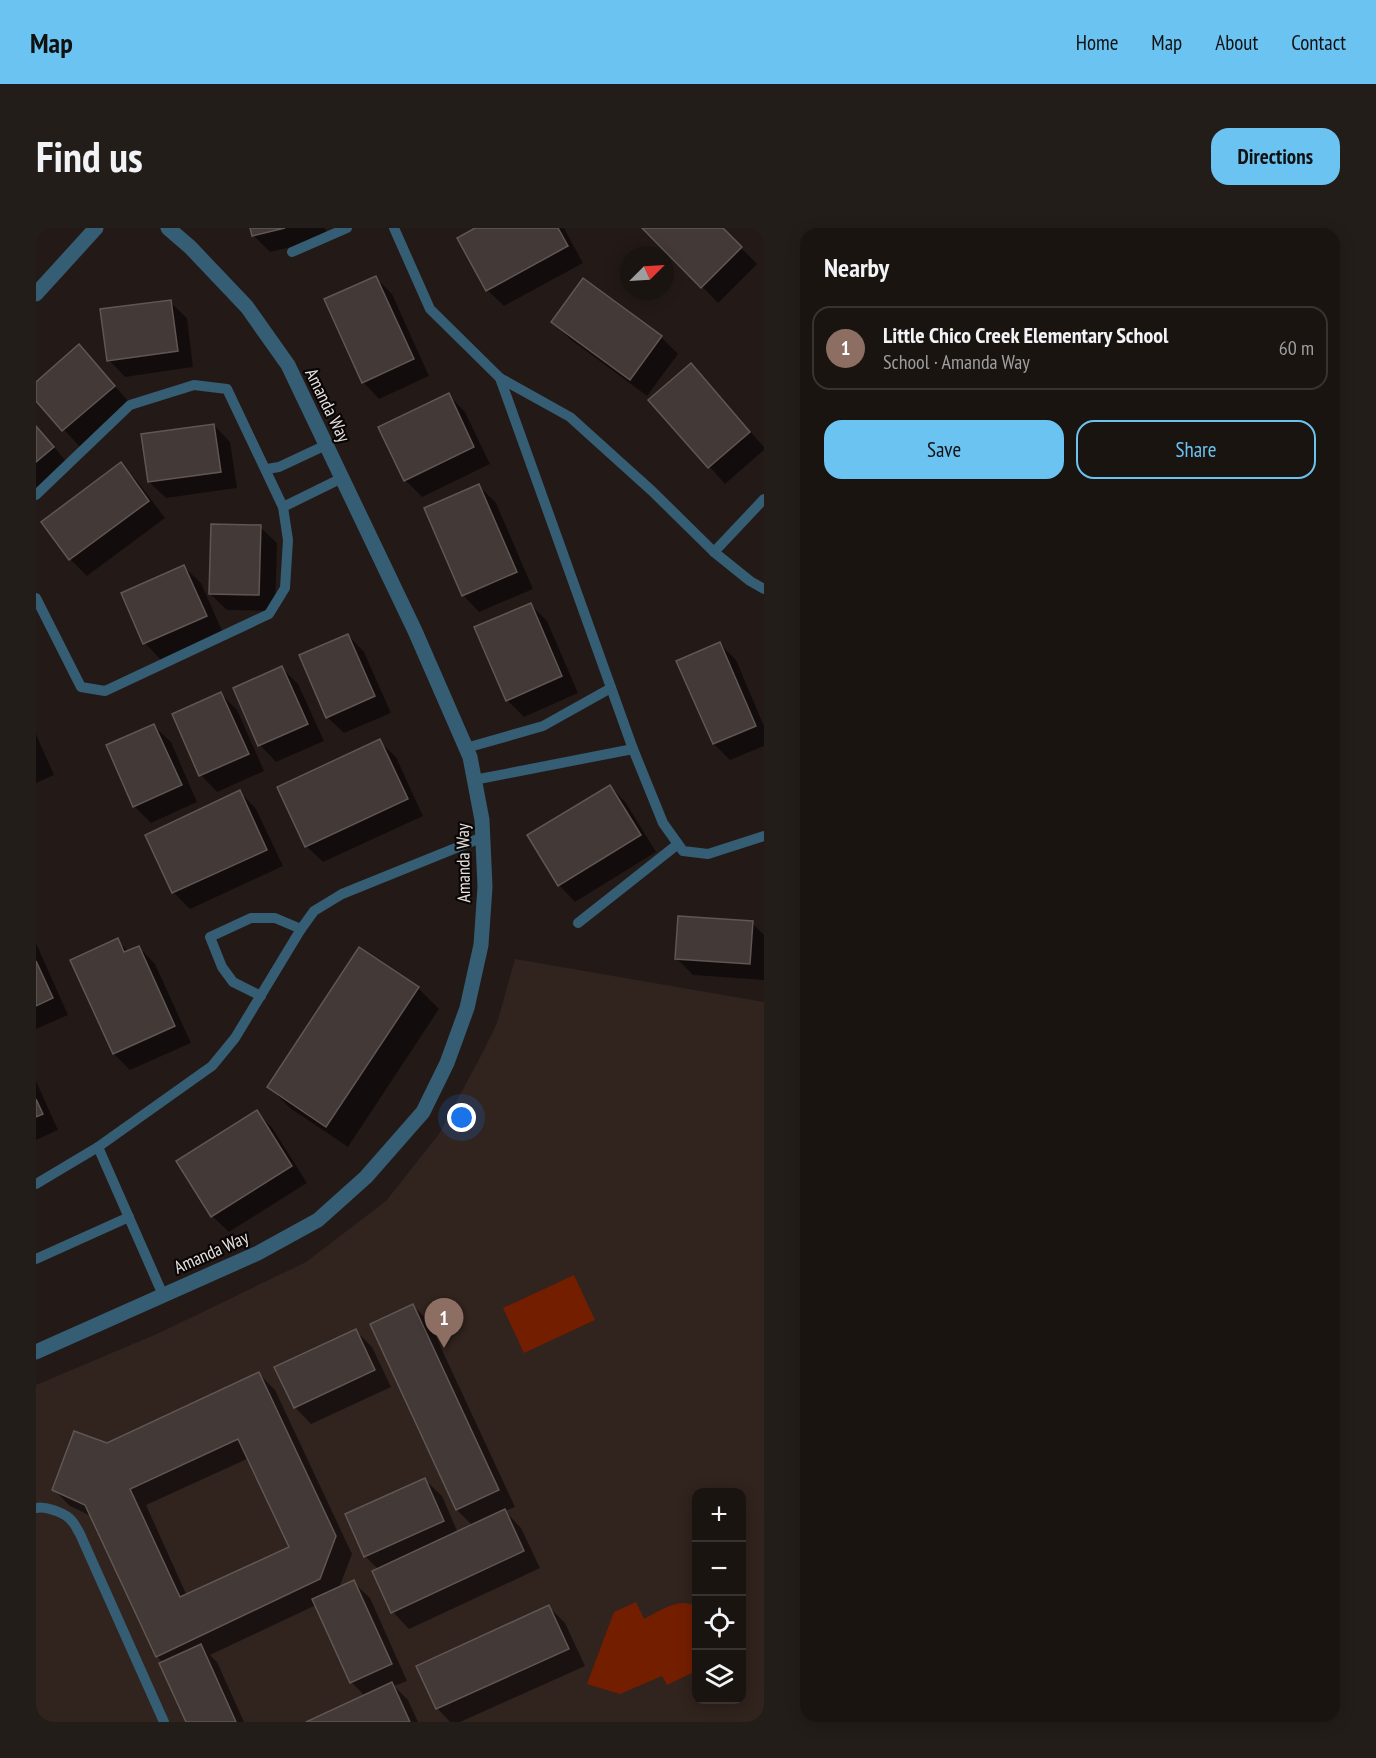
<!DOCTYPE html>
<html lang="en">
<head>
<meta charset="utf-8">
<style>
	body { margin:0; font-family:"PT Sans Narrow",sans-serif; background:#231d1a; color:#f1f3f6 }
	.controls { position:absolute; right:18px; bottom:18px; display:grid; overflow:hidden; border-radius:12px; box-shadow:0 3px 15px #0003 }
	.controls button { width:54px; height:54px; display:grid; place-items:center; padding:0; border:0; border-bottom:2px solid #383331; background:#1a1411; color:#f1f3f6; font:30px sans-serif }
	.compass { position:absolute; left:584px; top:18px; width:54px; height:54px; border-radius:50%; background:#1a1411; box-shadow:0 3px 15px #0003; rotate:66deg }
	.you { position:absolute; left:426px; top:890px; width:21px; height:21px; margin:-15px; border:4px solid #fff; border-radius:50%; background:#1a73e8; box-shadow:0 0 0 9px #1a73e833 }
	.badge { display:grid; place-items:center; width:39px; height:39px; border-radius:50%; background:#6bc3f2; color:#fff; font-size:20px; font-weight:700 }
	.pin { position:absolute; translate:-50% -50px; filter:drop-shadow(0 2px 3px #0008) }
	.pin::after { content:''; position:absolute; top:32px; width:21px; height:18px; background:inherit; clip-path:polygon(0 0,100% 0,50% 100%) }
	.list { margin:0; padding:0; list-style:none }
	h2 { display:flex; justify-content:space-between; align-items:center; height:78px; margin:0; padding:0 24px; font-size:26px }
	h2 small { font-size:20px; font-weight:400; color:#9f9e9f }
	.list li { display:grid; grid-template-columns:39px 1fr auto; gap:18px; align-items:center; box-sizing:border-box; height:84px; margin:0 12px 12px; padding:0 12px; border:2px solid #383331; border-radius:18px }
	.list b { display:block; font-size:22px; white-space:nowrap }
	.list p { margin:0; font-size:20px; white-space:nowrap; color:#9f9e9f }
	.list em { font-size:20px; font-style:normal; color:#9f9e9f }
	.actions { display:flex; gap:12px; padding:18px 24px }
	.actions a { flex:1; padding:14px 0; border:2px solid #6bc3f2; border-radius:18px; text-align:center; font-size:21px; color:#6bc3f2 }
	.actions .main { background:#6bc3f2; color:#111 }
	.icon { flex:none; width:33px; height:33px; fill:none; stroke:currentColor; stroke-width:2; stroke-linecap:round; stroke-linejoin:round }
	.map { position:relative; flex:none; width:728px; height:1494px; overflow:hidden; border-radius:18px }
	header { display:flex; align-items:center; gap:36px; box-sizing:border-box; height:84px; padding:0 30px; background:#6bc3f2; color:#111 }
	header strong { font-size:28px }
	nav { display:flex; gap:33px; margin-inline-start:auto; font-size:21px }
	.intro { display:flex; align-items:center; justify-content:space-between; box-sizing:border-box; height:144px; padding:0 36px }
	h1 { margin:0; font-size:42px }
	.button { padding:15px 27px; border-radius:18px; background:#6bc3f2; color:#111; font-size:21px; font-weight:700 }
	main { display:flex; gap:36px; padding:0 36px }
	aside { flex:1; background:#1a1411; border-radius:18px; box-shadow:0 3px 15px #0003 }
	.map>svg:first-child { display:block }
	.built { fill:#31231e; fill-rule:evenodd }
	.green { fill:#741e00 }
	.shadow { fill:#0007; fill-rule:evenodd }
	.building { fill:#433936; stroke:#605653; stroke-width:1.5; fill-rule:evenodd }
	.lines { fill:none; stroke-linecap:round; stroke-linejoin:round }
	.service { stroke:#355d73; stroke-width:10 }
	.minor { stroke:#355d73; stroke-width:15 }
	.tertiary { stroke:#355d73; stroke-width:15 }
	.labels { text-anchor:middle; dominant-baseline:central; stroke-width:4.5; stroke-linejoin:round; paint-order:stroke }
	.street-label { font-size:18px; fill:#e7e1df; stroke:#090605 }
</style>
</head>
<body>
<header>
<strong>Map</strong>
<nav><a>Home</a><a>Map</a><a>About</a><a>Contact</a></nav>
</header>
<div class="intro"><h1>Find us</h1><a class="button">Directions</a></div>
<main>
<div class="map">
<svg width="728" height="1494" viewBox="0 0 728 1494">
	<rect width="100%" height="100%" fill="#231a17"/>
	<path class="built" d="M479,731L728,774V1494H5L0,1484V1157L123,1105L270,1034L350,973L403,906L447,824L461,795ZM660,1264H706V1472H660Z"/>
	<g class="green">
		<polygon points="538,1047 559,1092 488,1125 467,1080"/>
		<path d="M600,1374L608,1391C624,1383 644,1368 660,1379V1443L631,1457L626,1448L584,1466L551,1456L578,1384Z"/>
	</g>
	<g class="shadow">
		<polygon points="215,0 289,0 292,10 234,24 217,7"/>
		<polygon points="443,0 528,0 547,35 468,78 451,62"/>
		<polygon points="608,0 685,0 721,36 682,75"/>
		<polygon points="340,50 356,66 393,148 343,171 327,154"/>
		<polygon points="134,74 151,90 157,139 89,149 73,132"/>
		<polygon points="517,94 625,109 642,126 611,168 534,111"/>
		<polygon points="43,118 94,175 44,219 0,171 0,156"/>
		<polygon points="655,137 728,219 728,222 689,256 614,172"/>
		<polygon points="413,167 429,184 454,236 386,269 369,252"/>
		<polygon points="0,197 33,237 0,264"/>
		<polygon points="178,197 194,214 201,260 130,270 113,254"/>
		<polygon points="85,236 101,253 129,290 51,348 34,331 7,294"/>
		<polygon points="443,258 460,275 497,361 443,384 427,367"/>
		<polygon points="224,299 241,315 239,383 191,382 174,366"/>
		<polygon points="148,339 165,355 187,405 125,432 109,415 87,366"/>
		<polygon points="494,376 511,393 542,465 488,489 471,472"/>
		<polygon points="312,407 328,424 355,485 308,505 291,489"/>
		<polygon points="683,415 700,432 728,498 728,518 694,532 678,516"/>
		<polygon points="246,440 262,456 288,513 240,534 224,517"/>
		<polygon points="185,466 201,482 228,543 181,564 165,547 138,487"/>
		<polygon points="118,498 135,514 161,574 115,595 98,578"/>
		<polygon points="0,506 18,547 0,555"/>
		<polygon points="343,513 360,529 387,588 287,634 270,618"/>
		<polygon points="574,558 590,575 620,624 539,674 523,657"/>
		<polygon points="204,564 220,581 247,638 154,681 137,664 110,607"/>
		<polygon points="716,695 728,707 728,752 657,747 640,730"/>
		<polygon points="81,712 93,724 103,719 119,736 155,815 94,842 78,826 36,733"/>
		<polygon points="0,715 32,787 0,801"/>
		<polygon points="382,760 403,781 312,919 254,880 233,859"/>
		<polygon points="0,853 22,902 0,912"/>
		<polygon points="221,884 237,901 271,955 193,1004 176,988"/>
		<polygon points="377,1077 393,1094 479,1279 469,1283 485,1300 504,1340 373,1401 357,1384 343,1342 329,1328 389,1252 406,1268 422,1305 437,1298 421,1282"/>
		<polygon points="320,1103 336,1119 355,1159 275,1196 259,1179"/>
		<path d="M223,1146L239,1162L316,1326L303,1360L317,1354L334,1370L371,1453L358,1458L372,1472L382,1494H273L329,1468L315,1454L280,1377L174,1427L181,1434L208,1494H152L127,1435L121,1428L55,1288L34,1278L18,1262L71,1217ZM213,1230L255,1320L151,1368L110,1277Z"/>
		<polygon points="513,1379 529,1395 549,1438 424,1494 414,1494 401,1480"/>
	</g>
	<g class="building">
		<polygon points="214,0 249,0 216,8"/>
		<polygon points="439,0 522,0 532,18 450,63 421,10"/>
		<polygon points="606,0 687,0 706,19 665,60"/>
		<polygon points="340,48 378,131 326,155 288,71"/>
		<polygon points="547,50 626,108 594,152 515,94"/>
		<polygon points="135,72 142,123 71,133 64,81"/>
		<polygon points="43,116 79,158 26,203 0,173 0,154"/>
		<polygon points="655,135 714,204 672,240 612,172"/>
		<polygon points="413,165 438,219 368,253 342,199"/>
		<polygon points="178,196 185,244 112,254 105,206"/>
		<polygon points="0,198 18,219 0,234"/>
		<polygon points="85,234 113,273 33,332 5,294"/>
		<polygon points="443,256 481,344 426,368 388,280"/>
		<polygon points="175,296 225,297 223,367 173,366"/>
		<polygon points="148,337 171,388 107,416 85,365"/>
		<polygon points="495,375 526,448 470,473 438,399"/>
		<polygon points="312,406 339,468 290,490 263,427"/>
		<polygon points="684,414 720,498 677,516 640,433"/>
		<polygon points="246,438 272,496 222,518 197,460"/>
		<polygon points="185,464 213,526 163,548 136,486"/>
		<polygon points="118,496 146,557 97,579 70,517"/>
		<polygon points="344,511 372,571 269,619 241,559"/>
		<polygon points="574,557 605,607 522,658 491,607"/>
		<polygon points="204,562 231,622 136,665 109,607"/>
		<polygon points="642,688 717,693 714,736 639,731"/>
		<polygon points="82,710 88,724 103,718 139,798 77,826 34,732"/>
		<polygon points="323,719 383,759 290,899 231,859"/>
		<polygon points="0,733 17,770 0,778"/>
		<polygon points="0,871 7,886 0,889"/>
		<polygon points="221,882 256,938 175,989 140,933"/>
		<polygon points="377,1076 463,1262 420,1282 334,1096"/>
		<polygon points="320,1101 339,1142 258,1180 238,1139"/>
		<path d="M223,1144L300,1308L284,1351L120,1429L49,1277L16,1262L38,1203L71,1215ZM202,1211L253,1319L144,1369L94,1261Z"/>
		<polygon points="389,1250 408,1293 328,1329 309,1286"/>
		<polygon points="469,1281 488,1323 355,1385 336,1343"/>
		<polygon points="318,1352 356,1436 314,1455 276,1371"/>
		<polygon points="513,1377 533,1421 400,1481 380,1438"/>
		<polygon points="165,1416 200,1494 150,1494 123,1435"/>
		<polygon points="356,1454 374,1494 270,1494"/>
	</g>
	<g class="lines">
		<g class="service">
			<polyline points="358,0 394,81 464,150 597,521 627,595 647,623 672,626 728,608"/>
			<polyline points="256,24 311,0"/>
			<polyline points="464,150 534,189 616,263 678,324 714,353 728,361"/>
			<polyline points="231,241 243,239 290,217"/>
			<polyline points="0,267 94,177 158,157 191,161 247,279 252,312 249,360 233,386 69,463 45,459 0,370"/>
			<polyline points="247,279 306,250"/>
			<polyline points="678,324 728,271"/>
			<polyline points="430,520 507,498 575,460"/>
			<polyline points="438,552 597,521"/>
			<polyline points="542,695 642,616"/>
			<polyline points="225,768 197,754 186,739 174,709 215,690 239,690 265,701"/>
			<polyline points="62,919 127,1067"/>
			<polyline points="0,956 62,919 176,838 199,810 265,701 278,683 306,666 447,609"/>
			<polyline points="0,1031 93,989"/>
			<path d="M0,1280C9,1278 26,1284 33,1290C38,1294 41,1301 44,1306L128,1494"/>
		</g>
		<polyline class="minor" points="0,1124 222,1025 282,992 330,949 387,884 411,835 431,780 445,717 449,659 446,592 434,529 379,403 252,137 211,79 154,19 132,0"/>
		<polyline class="tertiary" points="0,66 60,0"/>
	</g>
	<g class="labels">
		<g class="street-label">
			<text transform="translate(292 177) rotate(64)">Amanda Way</text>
			<text transform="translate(427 635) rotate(-91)">Amanda Way</text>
			<text transform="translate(175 1024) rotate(-24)">Amanda Way</text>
		</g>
	</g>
</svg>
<div class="controls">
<button>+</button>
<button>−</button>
<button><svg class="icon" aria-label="locate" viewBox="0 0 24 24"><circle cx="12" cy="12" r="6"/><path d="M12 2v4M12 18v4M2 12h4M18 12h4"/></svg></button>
<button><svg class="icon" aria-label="layers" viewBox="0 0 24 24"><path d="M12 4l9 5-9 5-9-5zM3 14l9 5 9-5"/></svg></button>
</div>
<svg class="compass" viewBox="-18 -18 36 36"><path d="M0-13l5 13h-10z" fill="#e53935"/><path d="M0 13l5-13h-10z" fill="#9f9e9f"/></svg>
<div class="you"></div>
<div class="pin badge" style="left:408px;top:1120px;background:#8d6e63">1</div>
</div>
<aside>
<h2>Nearby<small></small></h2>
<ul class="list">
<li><span class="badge" style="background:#8d6e63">1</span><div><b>Little Chico Creek Elementary School</b><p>School · Amanda Way</p></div><em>60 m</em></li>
</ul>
<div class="actions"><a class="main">Save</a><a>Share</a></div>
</aside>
</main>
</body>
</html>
